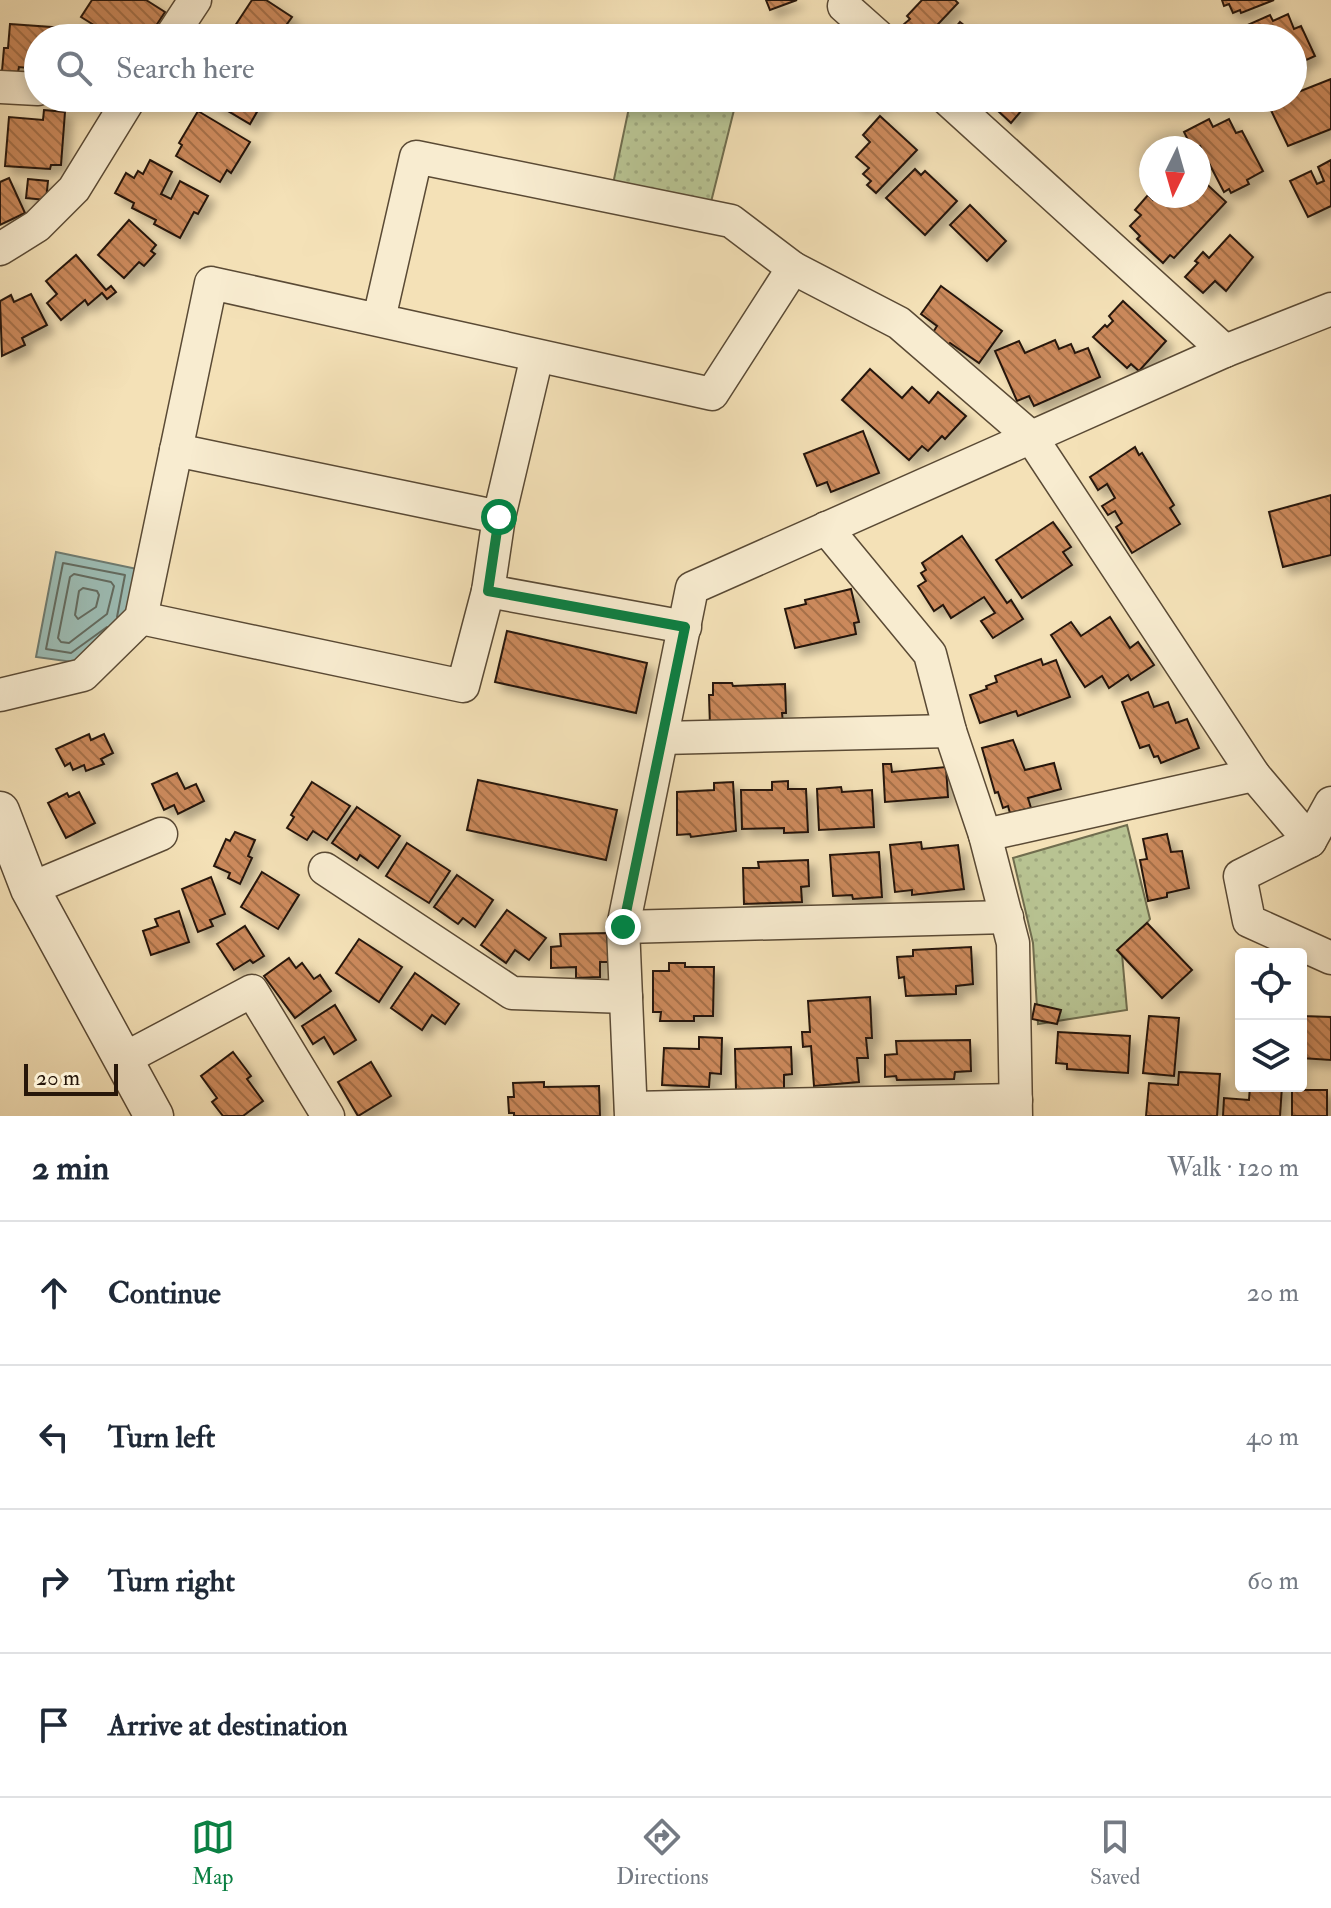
<!DOCTYPE html>
<html lang="en">
<head>
<meta charset="utf-8">
<style>
	body { margin:0; font-family:"IM FELL Double Pica",serif; background:#f6f6f7; color:#1f2937 }
	.controls { position:absolute; right:24px; bottom:24px; display:grid; overflow:hidden; border-radius:8px; box-shadow:0 4px 12px #0003 }
	.controls button { width:72px; height:72px; display:grid; place-items:center; padding:0; border:0; border-bottom:2px solid #e0e1e3; background:#fff; color:#1f2937; font:40px sans-serif }
	.compass { position:absolute; left:1139px; top:136px; width:72px; height:72px; border-radius:50%; background:#fff; box-shadow:0 4px 12px #0003; rotate:185deg }
	.scale { position:absolute; left:24px; bottom:20px; width:94px; box-sizing:border-box; padding-left:8px; border:4px solid #27170a; border-top:0; font-size:22px; line-height:28px; white-space:nowrap; color:#27170a; -webkit-text-stroke:6px #f8ecd0; paint-order:stroke }
	.stop { position:absolute; width:24px; height:24px; margin:-18px; border:6px solid #0b8043; border-radius:50%; background:#fff }
	.stop.end { background:#0b8043; border-color:#fff; box-shadow:0 2px 8px #0008 }
	.list { margin:0; padding:0; list-style:none }
	h2 { display:flex; justify-content:space-between; align-items:center; height:104px; margin:0; padding:0 32px; font-size:34px }
	h2 small { font-size:26px; font-weight:400; color:#747a83 }
	.list li { display:grid; grid-template-columns:52px 1fr auto; gap:24px; align-items:center; box-sizing:border-box; height:144px; padding:0 32px; border-top:2px solid #e0e1e3 }
	.list b { display:block; font-size:30px; white-space:nowrap }
	.list em { font-size:26px; font-style:normal; color:#747a83 }
	.icon { flex:none; width:44px; height:44px; fill:none; stroke:currentColor; stroke-width:2; stroke-linecap:round; stroke-linejoin:round }
	.map { position:relative; flex:none; width:1331px; height:1116px; overflow:hidden }
	.search { position:absolute; background:#fff; box-shadow:0 4px 12px #0003; left:24px; right:24px; top:24px; height:88px; display:flex; align-items:center; gap:20px; box-sizing:border-box; padding:0 28px; border-radius:44px; color:#747a83; font-size:30px }
	.sheet { height:680px; background:#fff }
	nav { display:flex; justify-content:space-around; align-items:center; box-sizing:border-box; height:112px; border-top:2px solid #e0e1e3; background:#fff; font-size:22px; color:#747a83 }
	nav a { display:grid; justify-items:center; gap:4px }
	nav .on { color:#0b8043 }
	.map>svg:first-child { display:block }
	.park { fill:url(#park-dots); stroke:#706d4e; stroke-width:2 }
	.water { fill:#9cbcb4; stroke:#6d7a70; stroke-width:2 }
	.lines { fill:none; stroke-linecap:round; stroke-linejoin:round }
	.shore { stroke:#626a5f; stroke-width:2 }
	.building { fill:url(#building-back-hatch); stroke:#27170a; stroke-width:2; filter:url(#shadow) }
	.minor-casing { stroke:#5a4a35; stroke-width:35 }
	.tertiary-casing { stroke:#5a4a35; stroke-width:41 }
	.minor { stroke:#f8ecd0; stroke-width:32 }
	.tertiary { stroke:#f8ecd0; stroke-width:38 }
	.route { stroke:#0b8043; stroke-width:10 }
</style>
</head>
<body>
<div class="map">
<svg width="1331" height="1116" viewBox="0 0 1331 1116">
	<defs>
		<pattern id="park-dots" width="8" height="8" patternUnits="userSpaceOnUse" patternTransform="scale(2)"><rect width="8" height="8" fill="#b8c392"/><path d="M2 2h.1M6 6h.1" fill="none" stroke="#9ea77d" stroke-width="1.8" stroke-linecap="round"/></pattern>
		<pattern id="building-back-hatch" width="6" height="6" patternUnits="userSpaceOnUse" patternTransform="scale(2)"><rect width="6" height="6" fill="#cb895b"/><path d="M-1 5l2 2M0 0l6 6M5-1l2 2" fill="none" stroke="#a56f49"/></pattern>
		<filter id="shadow"><feDropShadow dx="7" dy="7" stdDeviation="4" flood-color="#0004"/></filter>
	</defs>
	<rect width="100%" height="100%" fill="#f4e1b7"/>
	<filter id="stains"><feTurbulence type="fractalNoise" baseFrequency=".0025" numOctaves="4"/><feColorMatrix values="0 0 0 0 .2 0 0 0 0 .09 0 0 0 0 .02 0 0 0 .5 -.17"/></filter>
	<radialGradient id="worn" r=".72"><stop offset=".6" stop-color="#630" stop-opacity="0"/><stop offset="1" stop-color="#630" stop-opacity=".3"/></radialGradient>
	<g class="park">
		<polygon points="631,98 737,98 710,206 613,184"/>
		<polygon points="1127,825 1150,919 1122,954 1127,1010 1038,1024 1033,943 1013,858"/>
	</g>
	<polygon class="water" points="56,552 137,569 123,624 73,662 36,657"/>
	<g class="lines">
		<g class="shore">
			<polygon points="74,574 111,582 114,586 107,614 69,643 61,642 58,638 70,577"/>
			<polygon points="83,588 97,591 99,595 96,607 78,619 75,615 79,591"/>
			<polyline points="107,627 71,653 46,649 63,563 125,575 117,617"/>
		</g>
	</g>
	<g class="building">
		<polygon points="92,0 146,0 165,12 148,38 115,38 81,17"/>
		<polygon points="252,0 266,0 292,17 277,38 227,38"/>
		<polygon points="766,0 797,0 770,10"/>
		<polygon points="922,0 955,0 958,3 925,38 916,38 903,25 910,19 907,16"/>
		<polygon points="1222,0 1274,0 1241,13 1240,10 1233,13 1229,4 1224,6"/>
		<polygon points="1288,14 1294,29 1301,26 1315,56 1293,66 1293,38 1237,38 1234,31 1270,15 1273,21"/>
		<polygon points="960,22 980,38 947,38"/>
		<polygon points="10,24 65,28 64,38 38,38 38,69 19,67 18,72 2,71 4,48 8,48"/>
		<polygon points="1331,79 1331,129 1288,146 1268,104 1282,98 1293,98 1293,94"/>
		<polygon points="206,98 265,98 250,124"/>
		<polygon points="852,98 883,98 875,107 867,99 860,106"/>
		<polygon points="992,98 1032,98 1011,123 998,111 1002,107"/>
		<polygon points="44,110 65,112 61,165 51,165 50,169 5,166 9,117 43,120"/>
		<polygon points="198,111 250,142 231,173 227,170 220,182 176,156 182,145 179,143"/>
		<polygon points="880,116 917,150 876,193 867,185 871,181 863,174 869,168 856,157 870,142 863,135"/>
		<polygon points="1209,119 1213,127 1229,119 1236,133 1242,131 1263,171 1247,180 1249,184 1231,193 1229,189 1224,192 1200,146 1192,148 1184,132"/>
		<polygon points="150,160 172,172 161,194 171,199 180,181 208,196 198,214 194,212 180,238 154,224 156,220 132,208 134,203 115,193 126,173 134,178 138,171 143,174"/>
		<polygon points="1331,160 1331,206 1308,217 1290,181 1311,171 1317,184 1324,181 1318,167"/>
		<polygon points="915,169 921,175 925,171 957,201 925,235 886,198"/>
		<polygon points="1199,177 1226,202 1174,258 1170,255 1163,263 1137,239 1140,236 1130,226 1141,215 1135,210 1148,195 1153,200 1157,196 1199,196"/>
		<polygon points="9,178 25,213 0,225 0,182"/>
		<polygon points="28,179 48,181 46,200 26,198"/>
		<polygon points="970,205 1006,241 987,261 950,225"/>
		<polygon points="129,220 156,245 151,251 155,254 144,266 139,262 124,278 98,255"/>
		<polygon points="1230,235 1253,257 1226,291 1215,281 1203,293 1185,277 1198,263 1195,261 1203,252 1209,258"/>
		<polygon points="76,255 106,290 111,286 116,292 107,299 102,293 88,305 85,300 61,320 47,303 57,294 46,281"/>
		<polygon points="941,286 1002,331 979,363 950,343 948,345 932,334 937,326 921,314"/>
		<polygon points="31,294 47,325 22,338 25,345 2,356 0,301 11,295 14,302"/>
		<polygon points="1123,301 1166,341 1139,371 1131,364 1127,368 1093,337 1105,325 1107,327 1113,321 1109,316"/>
		<polygon points="1055,340 1059,349 1071,344 1075,353 1088,348 1100,377 1034,406 1029,396 1017,401 995,351 1019,341 1025,353"/>
		<polygon points="870,369 902,398 912,387 929,403 938,392 966,416 945,439 942,436 928,451 922,446 909,460 842,400"/>
		<polygon points="863,431 879,473 831,492 827,482 817,486 804,454"/>
		<polygon points="1135,447 1139,455 1142,453 1174,505 1170,508 1180,524 1132,553 1116,527 1122,523 1115,511 1108,515 1102,506 1115,498 1107,484 1098,490 1090,477"/>
		<polygon points="1331,495 1331,555 1283,567 1269,512"/>
		<polygon points="1053,522 1071,547 1063,552 1072,565 1022,598 996,560"/>
		<polygon points="962,536 1007,603 1011,600 1023,619 993,638 981,621 995,613 984,597 951,618 943,605 934,611 918,586 926,581 921,573 926,570 922,563"/>
		<polygon points="851,589 859,622 854,623 856,634 795,648 785,609 806,604 805,600"/>
		<polygon points="1110,617 1130,648 1138,642 1154,665 1131,680 1128,675 1109,688 1102,676 1085,687 1051,635 1071,622 1081,636"/>
		<polygon points="507,631 647,663 636,713 495,682"/>
		<polygon points="1041,659 1043,665 1056,660 1070,697 1018,716 1016,711 980,723 970,695 987,689 986,686 997,682 995,676"/>
		<polygon points="713,683 732,683 733,686 785,684 786,713 782,713 783,723 710,726 709,695 713,695"/>
		<polygon points="1148,692 1154,707 1168,702 1176,723 1187,719 1199,748 1161,763 1158,756 1154,757 1149,745 1140,748 1122,702"/>
		<polygon points="89,734 91,740 104,734 113,753 101,759 104,764 86,771 84,765 73,770 70,763 65,766 56,749"/>
		<polygon points="1013,740 1025,770 1054,763 1061,789 1028,798 1031,808 1010,813 1008,806 1003,808 998,792 995,793 982,748"/>
		<polygon points="883,764 891,764 892,772 946,767 948,797 885,802"/>
		<polygon points="177,773 185,789 196,784 204,801 178,814 174,805 164,810 152,784"/>
		<polygon points="478,780 617,810 606,860 467,830"/>
		<polygon points="788,781 788,789 806,789 808,832 784,833 784,828 742,829 741,790 772,790 772,782"/>
		<polygon points="312,782 350,806 327,840 313,831 307,840 287,828 294,817 291,815"/>
		<polygon points="733,782 736,831 691,837 690,834 677,835 677,792 714,790 714,783"/>
		<polygon points="841,787 842,792 872,790 874,827 819,830 817,789"/>
		<polygon points="79,792 95,823 66,838 48,803 67,793 69,797"/>
		<polygon points="357,807 400,836 378,868 360,855 357,860 332,843"/>
		<polygon points="235,832 255,840 248,856 252,858 240,884 228,878 230,873 214,866 226,839 230,841"/>
		<polygon points="1167,834 1171,852 1182,851 1189,888 1167,893 1167,897 1148,901 1140,860 1147,859 1143,839"/>
		<polygon points="921,842 922,849 958,845 964,889 912,895 912,890 895,892 890,845"/>
		<polygon points="407,843 450,871 429,903 386,876"/>
		<polygon points="879,852 882,897 853,899 852,895 833,896 830,855"/>
		<polygon points="808,860 809,886 801,887 802,902 744,904 743,868 759,868 758,862"/>
		<polygon points="262,872 299,895 278,929 241,907"/>
		<polygon points="457,875 493,900 475,927 463,918 458,924 434,907"/>
		<polygon points="211,877 225,914 210,920 213,926 198,932 182,889"/>
		<polygon points="507,910 546,938 529,960 515,950 506,963 481,945"/>
		<polygon points="179,911 189,942 151,955 143,931 158,926 155,919"/>
		<polygon points="1147,923 1192,970 1162,998 1117,950"/>
		<polygon points="245,926 264,956 253,963 250,960 234,970 217,944"/>
		<polygon points="609,933 610,962 600,962 600,977 576,978 576,967 551,968 551,947 561,946 560,934"/>
		<polygon points="359,939 402,967 379,1002 336,973"/>
		<polygon points="971,947 973,984 956,986 956,994 906,996 904,977 899,978 897,957 913,956 913,950"/>
		<polygon points="289,958 296,968 302,963 314,979 320,975 331,991 295,1018 264,976"/>
		<polygon points="669,963 685,963 685,967 714,967 713,1016 694,1016 694,1021 660,1021 661,1012 653,1012 653,971 669,971"/>
		<polygon points="415,973 459,1004 445,1024 432,1015 422,1030 391,1008"/>
		<polygon points="870,997 872,1038 866,1038 868,1058 857,1058 859,1082 814,1086 811,1046 803,1047 802,1032 810,1032 808,1001"/>
		<polygon points="1035,1004 1061,1010 1057,1024 1032,1019"/>
		<polygon points="335,1005 356,1040 334,1054 324,1037 313,1044 302,1026"/>
		<polygon points="1149,1016 1179,1018 1174,1076 1143,1073"/>
		<polygon points="1302,1016 1331,1017 1331,1060 1301,1058"/>
		<polygon points="1058,1032 1130,1036 1128,1073 1067,1069 1067,1064 1056,1063"/>
		<polygon points="699,1037 722,1038 721,1074 710,1073 709,1087 662,1085 664,1048 699,1049"/>
		<polygon points="970,1040 971,1071 955,1072 954,1079 897,1080 896,1076 885,1077 885,1055 897,1054 896,1041"/>
		<polygon points="791,1047 792,1074 784,1075 784,1088 736,1090 735,1049"/>
		<polygon points="233,1052 251,1076 247,1079 263,1101 243,1116 223,1116 212,1102 217,1098 201,1076"/>
		<polygon points="371,1062 391,1096 358,1116 338,1082"/>
		<polygon points="1179,1072 1220,1074 1217,1116 1146,1116 1149,1083 1178,1085"/>
		<polygon points="544,1082 544,1087 599,1086 600,1116 514,1116 514,1113 509,1113 508,1097 514,1097 513,1083"/>
		<polygon points="1250,1086 1282,1086 1280,1116 1223,1116 1224,1098 1249,1100"/>
		<rect x="1292" y="1090" width="35" height="26"/>
	</g>
	<g class="lines">
		<defs>
			<g id="minor">
				<polyline points="844,6 880,38"/>
				<polyline points="170,38 195,0"/>
				<polyline points="0,87 38,89"/>
				<polyline points="946,98 1225,351"/>
				<polyline points="0,249 37,226 74,189 130,98"/>
				<polyline points="793,268 899,323 1031,437 1254,775"/>
				<polyline points="176,450 499,517"/>
				<polyline points="826,528 930,654 950,731 985,835 1013,943 1016,1116"/>
				<polyline points="488,591 685,627"/>
				<polyline points="141,618 463,686 488,591 499,517 537,356"/>
				<polyline points="0,695 83,675 141,618 211,283 712,394 793,268 731,221 416,157 379,319"/>
				<polyline points="662,738 950,731"/>
				<polyline points="1331,803 1310,841 1240,876 1249,921 1331,958"/>
				<polyline points="985,835 1254,775 1310,841"/>
				<polyline points="325,869 512,993 626,997"/>
				<polyline points="30,889 161,834"/>
				<polyline points="623,927 1007,917"/>
				<polyline points="122,1060 252,991 328,1116"/>
				<polyline points="631,1108 1016,1100"/>
				<polyline points="631,1116 623,927 692,588 1225,351 1331,309"/>
			</g>
			<polyline id="tertiary" points="0,811 30,889 154,1116"/>
		</defs>
		<use href="#minor" class="minor-casing"/>
		<use href="#tertiary" class="tertiary-casing"/>
		<use href="#minor" class="minor"/>
		<use href="#tertiary" class="tertiary"/>
	</g>
	<g class="lines">
		<polyline class="route" points="499,517 488,591 685,627 623,927"/>
	</g>
	<rect width="100%" height="100%" filter="url(#stains)"/>
	<rect width="100%" height="100%" fill="url(#worn)"/>
</svg>
<div class="controls">
<button><svg class="icon" aria-label="locate" viewBox="0 0 24 24"><circle cx="12" cy="12" r="6"/><path d="M12 2v4M12 18v4M2 12h4M18 12h4"/></svg></button>
<button><svg class="icon" aria-label="layers" viewBox="0 0 24 24"><path d="M12 4l9 5-9 5-9-5zM3 14l9 5 9-5"/></svg></button>
</div>
<svg class="compass" viewBox="-18 -18 36 36"><path d="M0-13l5 13h-10z" fill="#e53935"/><path d="M0 13l5-13h-10z" fill="#747a83"/></svg>
<div class="scale">20 m</div>
<div class="stop" style="left:499px;top:517px"></div>
<div class="stop end" style="left:623px;top:927px"></div>
<div class="search"><svg class="icon" aria-label="search" viewBox="0 0 24 24"><circle cx="10" cy="10" r="6"/><path d="M15 15l6 6"/></svg>Search here</div>
</div>
<section class="sheet">
<h2>2 min<small>Walk · 120 m</small></h2>
<ul class="list">
<li><svg class="icon" aria-label="ahead" viewBox="0 0 24 24"><path d="M12 20V5M6 11l6-6 6 6"/></svg><div><b>Continue</b></div><em>20 m</em></li>
<li><svg class="icon" aria-label="left" viewBox="0 0 24 24"><path d="M17 20v-9H6M10 6l-5 5 5 5"/></svg><div><b>Turn left</b></div><em>40 m</em></li>
<li><svg class="icon" aria-label="right" viewBox="0 0 24 24"><path d="M7 20v-9h11M14 6l5 5-5 5"/></svg><div><b>Turn right</b></div><em>60 m</em></li>
<li><svg class="icon" aria-label="arrive" viewBox="0 0 24 24"><path d="M6 21V4h12l-3 4 3 4H6"/></svg><div><b>Arrive at destination</b></div></li>
</ul>
</section>
<nav>
<a class="on"><svg class="icon" aria-label="map" viewBox="0 0 24 24"><path d="M3 6l6-2 6 2 6-2v14l-6 2-6-2-6 2zM9 4v14M15 6v14"/></svg>Map</a>
<a><svg class="icon" aria-label="directions" viewBox="0 0 24 24"><path d="M12 3l9 9-9 9-9-9zM9 14v-3h6M13 9l2 2-2 2"/></svg>Directions</a>
<a><svg class="icon" aria-label="saved" viewBox="0 0 24 24"><path d="M7 4h10v16l-5-4-5 4z"/></svg>Saved</a>
</nav>
</body>
</html>
